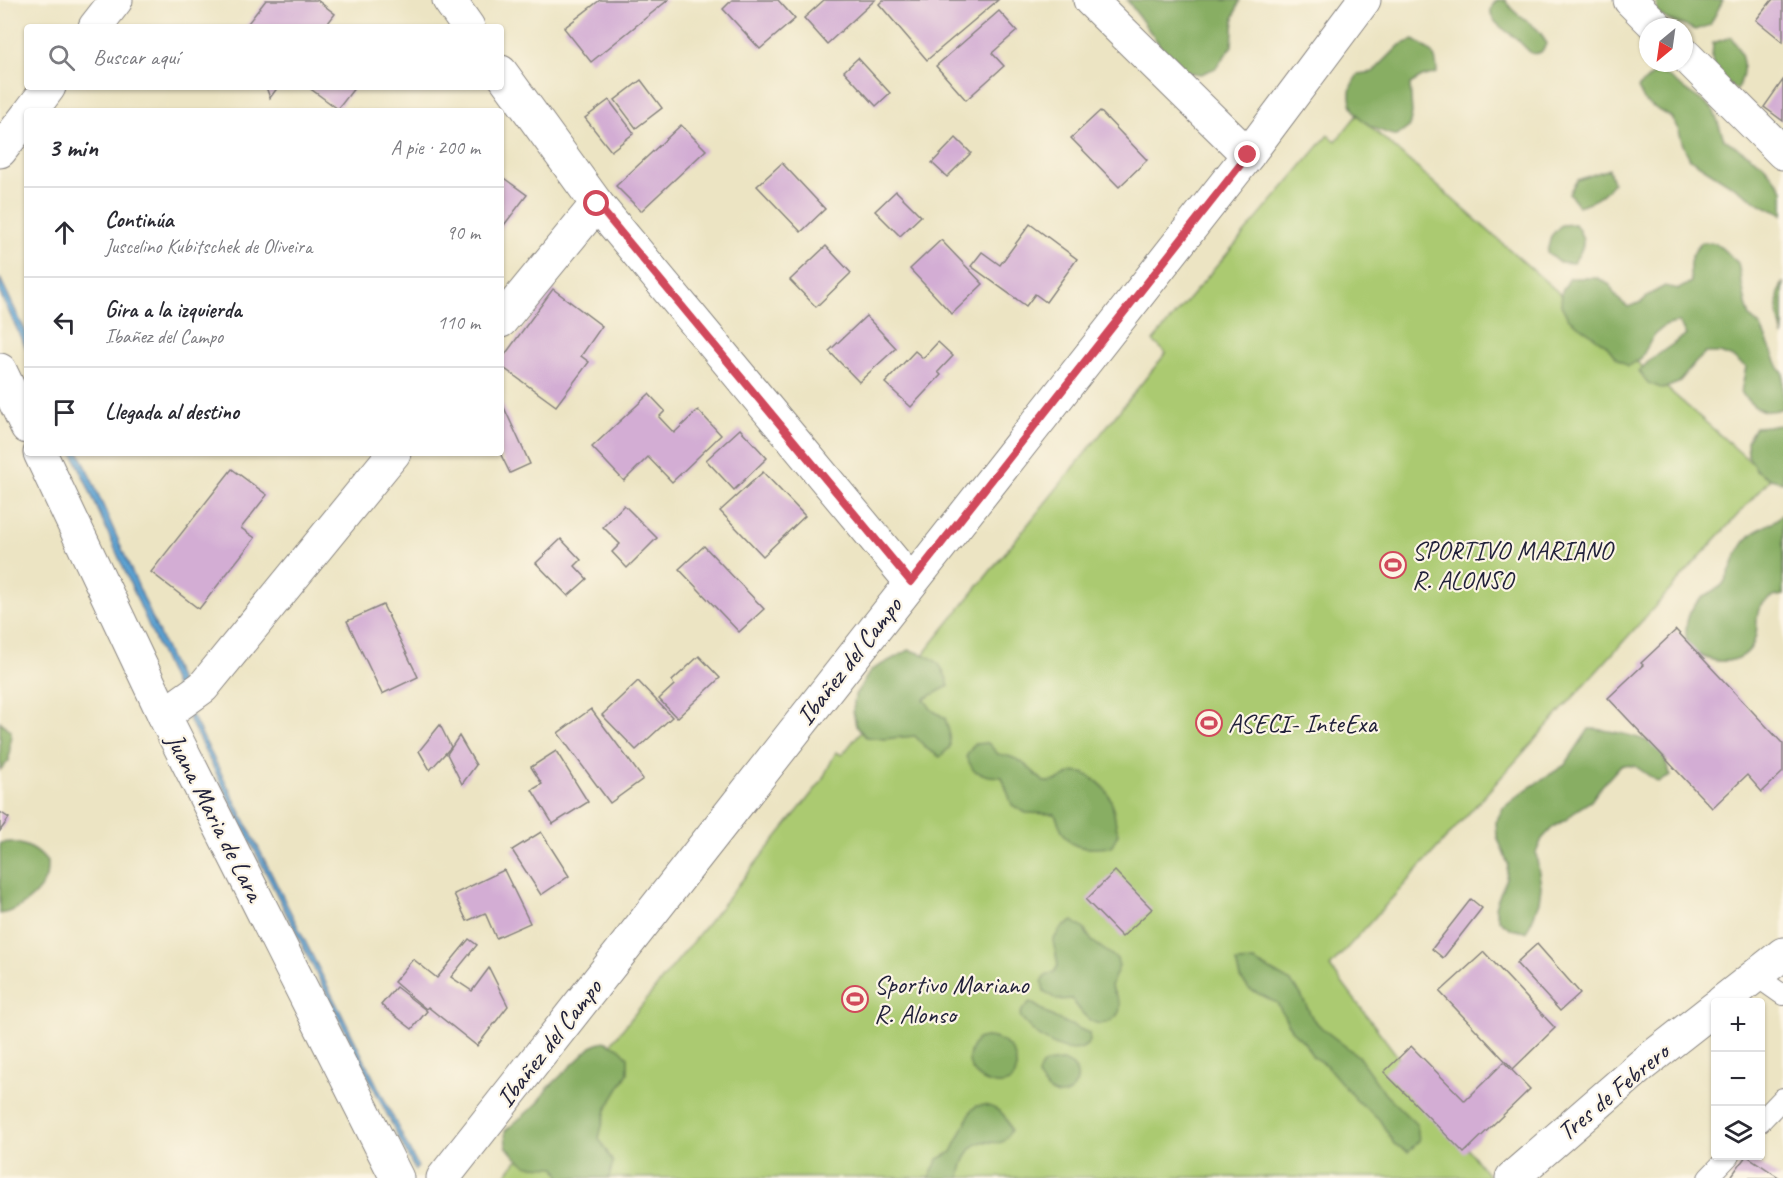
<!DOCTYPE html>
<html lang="es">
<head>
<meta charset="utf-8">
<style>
	body { margin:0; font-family:Caveat,sans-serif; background:#f2f2f3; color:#2b2b33 }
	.controls { position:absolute; right:18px; bottom:18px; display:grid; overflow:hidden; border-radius:6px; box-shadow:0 2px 4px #0004 }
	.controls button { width:54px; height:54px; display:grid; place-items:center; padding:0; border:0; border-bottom:2px solid #e1e1e2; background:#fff; color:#2b2b33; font:30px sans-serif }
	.compass { position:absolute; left:1639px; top:18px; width:54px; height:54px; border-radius:50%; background:#fff; box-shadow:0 2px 4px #0004; rotate:209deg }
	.stop { position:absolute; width:18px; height:18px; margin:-14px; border:4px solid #d1495b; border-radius:50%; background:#fff }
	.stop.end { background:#d1495b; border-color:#fff; box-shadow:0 2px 6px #0008 }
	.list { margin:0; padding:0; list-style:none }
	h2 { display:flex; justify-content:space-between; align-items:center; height:78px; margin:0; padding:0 24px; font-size:26px }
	h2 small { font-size:20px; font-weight:400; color:#7c7c81 }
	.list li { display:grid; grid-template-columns:39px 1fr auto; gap:18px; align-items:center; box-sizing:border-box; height:90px; padding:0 24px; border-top:2px solid #e1e1e2 }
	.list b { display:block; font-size:22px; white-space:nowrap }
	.list p { margin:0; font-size:20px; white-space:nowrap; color:#7c7c81 }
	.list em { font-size:20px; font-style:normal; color:#7c7c81 }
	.icon { flex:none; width:33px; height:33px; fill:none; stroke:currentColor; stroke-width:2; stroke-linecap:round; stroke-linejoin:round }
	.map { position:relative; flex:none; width:1783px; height:1178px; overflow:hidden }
	.search { position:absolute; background:#fff; box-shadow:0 2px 4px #0004; left:24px; top:24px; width:480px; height:66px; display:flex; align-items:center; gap:15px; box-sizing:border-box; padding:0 21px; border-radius:6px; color:#7c7c81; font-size:22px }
	.panel { position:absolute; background:#fff; box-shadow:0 2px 4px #0004; left:24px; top:108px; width:480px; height:348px; border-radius:6px }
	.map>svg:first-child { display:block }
	.green { fill:#abca71; stroke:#667656; stroke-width:1.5 }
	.forest { fill:#88ae63; stroke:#55684f; stroke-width:1.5 }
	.water { fill:#5ba1d1; stroke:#3e6286; stroke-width:1.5 }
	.building { fill:#d3add4 }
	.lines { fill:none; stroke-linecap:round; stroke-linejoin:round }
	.service-casing { stroke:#87837f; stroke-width:22 }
	.minor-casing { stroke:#87837f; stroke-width:35 }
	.tertiary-casing { stroke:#87837f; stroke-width:35 }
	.service { stroke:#fff; stroke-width:20 }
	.minor { stroke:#fff; stroke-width:33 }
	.tertiary { stroke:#fff; stroke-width:33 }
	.route { stroke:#d1495b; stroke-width:8 }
	.labels { text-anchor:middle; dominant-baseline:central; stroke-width:4.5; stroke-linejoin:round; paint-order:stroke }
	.poi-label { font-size:26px; fill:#22223b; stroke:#fcf5e5; text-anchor:start }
	.street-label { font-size:26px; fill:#22223b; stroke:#fcf5e5 }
</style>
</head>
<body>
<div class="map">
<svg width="1783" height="1178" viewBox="0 0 1783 1178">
	<rect width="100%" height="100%" fill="#fcf5e5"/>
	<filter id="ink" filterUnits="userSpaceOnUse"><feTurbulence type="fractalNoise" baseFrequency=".0167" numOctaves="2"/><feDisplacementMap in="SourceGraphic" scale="12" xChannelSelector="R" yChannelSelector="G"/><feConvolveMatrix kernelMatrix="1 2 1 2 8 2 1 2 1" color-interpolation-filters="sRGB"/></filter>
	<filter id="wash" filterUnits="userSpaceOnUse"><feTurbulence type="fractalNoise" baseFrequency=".008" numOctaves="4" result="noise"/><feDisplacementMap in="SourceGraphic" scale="24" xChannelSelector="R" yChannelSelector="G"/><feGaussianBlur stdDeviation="1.35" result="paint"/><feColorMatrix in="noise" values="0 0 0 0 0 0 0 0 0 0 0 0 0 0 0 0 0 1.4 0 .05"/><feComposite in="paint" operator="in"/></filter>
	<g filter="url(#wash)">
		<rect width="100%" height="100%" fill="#ece4c3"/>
		<polygon class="green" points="1357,115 1770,479 1330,967 1489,1177 503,1178 821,782 836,752 842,755 1166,353 1153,341 1328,135 1336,141"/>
		<g class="forest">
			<polygon points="1127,0 1240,0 1234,17 1232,46 1216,68 1201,74 1184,72 1172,62"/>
			<path d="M1497,0H1505C1508,4 1511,9 1515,12C1527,23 1541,27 1546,44C1543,52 1539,55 1531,53C1526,49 1522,44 1517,39C1507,30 1478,18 1497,0Z"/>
			<path d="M1656,0H1723L1710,25L1696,30C1680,23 1670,24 1657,12Z"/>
			<path d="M1731,37C1744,55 1748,69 1737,90L1715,75L1712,58L1713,43Z"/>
			<path d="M1414,40C1431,50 1437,54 1437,73L1422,77L1410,84L1412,113L1409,127L1397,136C1375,131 1344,116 1351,87C1352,83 1356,78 1358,74L1373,72L1400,45Z"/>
			<polygon points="1658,70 1713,109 1724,139 1762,163 1780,185 1783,191 1783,215 1778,211 1764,206 1690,159 1683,145 1679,131 1671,117 1645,102 1638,88"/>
			<path d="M1609,169L1613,183C1602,197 1595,201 1578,206L1569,193L1577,180Z"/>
			<path d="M1575,224C1587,241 1585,247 1573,263L1559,262L1547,252L1551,236L1561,225Z"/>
			<path d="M1702,242L1716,243L1738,263L1746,304L1750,317L1761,327L1779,368L1783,373V408C1764,416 1752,408 1741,392L1746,367L1733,358L1720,353H1706L1696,362L1678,383L1663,389L1648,383L1639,371L1650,360L1686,335L1679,322L1665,326L1654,335L1640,360L1628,366L1616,358L1606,345L1568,318L1561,305L1562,291L1570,278H1598L1610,285L1617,298L1628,307L1641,302L1652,293L1665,286L1679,289L1691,282C1688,263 1689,256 1702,242Z"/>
			<path d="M1783,282V337C1778,316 1773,303 1783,282Z"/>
			<polygon points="1783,425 1783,482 1770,479 1756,470 1748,456 1747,441 1755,427"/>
			<path d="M1783,513V595C1774,596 1765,599 1760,607C1755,616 1758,625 1756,634C1751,663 1720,667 1698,654C1693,651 1686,642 1686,636C1685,617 1692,603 1708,594C1713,591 1720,588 1723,584C1733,568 1736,549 1750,536C1760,526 1774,525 1783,513Z"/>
			<path d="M909,650C933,656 942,661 949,686L924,699L932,710L945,718L949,732L950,747L940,757L927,749L915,736L884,739L866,737L856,726L853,711L855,695L871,670Z"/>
			<polygon points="0,721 11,732 9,761 0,770"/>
			<path d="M1589,729C1604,729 1651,737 1660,750C1665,757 1668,769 1671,776L1658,782L1635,766L1621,765L1600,788L1591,801L1578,809L1567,819L1553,827L1542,839L1536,853L1541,886L1539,902L1533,918L1526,932L1511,929L1499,920L1495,907L1506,878L1508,864L1497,836L1496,822L1503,808L1527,789L1565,765Z"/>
			<path d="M988,743L998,754C1021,757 1028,767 1044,782C1048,782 1054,782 1058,780C1064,778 1068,773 1075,772C1081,772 1087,774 1092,778C1116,792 1112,811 1118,834L1111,847C1075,850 1068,849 1055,814L1026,813L1012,805L1002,777L988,776L974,771L966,757L974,744Z"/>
			<path d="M11,842C27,845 37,849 47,862C47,867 47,873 46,877C40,894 18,912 0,914V843Z"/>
			<path d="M1073,921L1084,929L1092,941L1117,959L1119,966L1111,986C1113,993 1121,1000 1120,1007C1120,1012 1117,1016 1113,1019C1095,1033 1081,1013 1072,999L1057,1000L1044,991L1042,982L1045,976L1054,972L1058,965L1053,941L1060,929Z"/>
			<polygon points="1254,961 1291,982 1300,993 1313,1019 1323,1029 1358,1056 1385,1094 1417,1125 1419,1141 1408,1152 1394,1144 1379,1119 1356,1100 1326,1065 1313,1057 1304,1042 1292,1031 1277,1003 1249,989 1240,978 1236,962"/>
			<path d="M1030,1002L1055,1018L1089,1033L1090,1041C1075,1065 1029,1034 1020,1015L1023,1009Z"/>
			<path d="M985,1037C996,1037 1008,1043 1013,1052C1015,1056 1016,1061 1016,1066C1020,1098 961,1084 970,1052C971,1048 975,1043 977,1039Z"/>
			<polygon points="604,1041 619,1048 628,1057 628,1073 606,1110 599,1138 613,1162 609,1178 561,1178 556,1167 528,1166 515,1157 506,1146 505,1131 538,1103 547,1089 591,1047"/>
			<path d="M1062,1061C1098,1069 1062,1123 1038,1076C1041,1060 1048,1063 1062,1061Z"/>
			<path d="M985,1105C1002,1110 1005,1114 1011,1130C1009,1134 1006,1140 1002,1142C996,1144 988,1141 982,1142C967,1146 962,1165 960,1178H929L938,1159L952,1152L971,1111L976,1106Z"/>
		</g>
		<g class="water">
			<polygon points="0,278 27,335 27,350 0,293"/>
			<polygon points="73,453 80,453 182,686 177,690"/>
			<polygon points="192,715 418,1167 415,1170 188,717"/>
		</g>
		<g id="blocks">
			<g class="building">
				<polygon points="266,0 317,0 335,14 325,27 245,27"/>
				<polygon points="600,0 668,0 591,62 564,28"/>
				<polygon points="732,0 778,0 795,19 760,49 723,9"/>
				<polygon points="824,0 875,0 827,44 804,18"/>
				<polygon points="883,0 998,0 927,60 879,4"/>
				<polygon points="1772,0 1783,0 1783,42 1756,20"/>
				<polygon points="999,11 1017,31 992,53 1004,66 966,100 936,66"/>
				<polygon points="858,58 890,93 876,106 844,71"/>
				<polygon points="641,80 662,108 636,128 615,100"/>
				<polygon points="1783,80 1783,121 1764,107"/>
				<polygon points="266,87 278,87 270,98"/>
				<polygon points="308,87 355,87 338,109"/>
				<polygon points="609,100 634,133 611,151 585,118"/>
				<polygon points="1100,111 1147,160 1119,187 1071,138"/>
				<polygon points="681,125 706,150 641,211 616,186"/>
				<polygon points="956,138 971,153 947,177 932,163"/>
				<polygon points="782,163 825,209 801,232 757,186"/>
				<polygon points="501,176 527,195 501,229"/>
				<polygon points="896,191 921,216 900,236 875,211"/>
				<polygon points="1030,224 1077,259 1046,302 1035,294 1026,306 971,266 982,252 1000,265"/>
				<polygon points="941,240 983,284 952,314 910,269"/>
				<polygon points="826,246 851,273 816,307 790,280"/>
				<polygon points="553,289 602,326 581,356 589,362 556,406 501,366 501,360"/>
				<polygon points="866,316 896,348 859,382 829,351"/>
				<polygon points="938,342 953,356 938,372 941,375 911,407 885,383 915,351 923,358"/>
				<polygon points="649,394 665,411 659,417 674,433 698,410 721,435 672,482 648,457 624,481 592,447"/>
				<polygon points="501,401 530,464 510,473 500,453"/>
				<polygon points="740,429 767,458 734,490 706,460"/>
				<polygon points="232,469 267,495 241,528 255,538 199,609 151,572"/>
				<polygon points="763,472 805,516 763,556 720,511"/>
				<polygon points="624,505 657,538 627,568 612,552 620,544 603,527"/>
				<polygon points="561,539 581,560 575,566 587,579 568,596 536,563"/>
				<polygon points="704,546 764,609 739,632 679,569"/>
				<polygon points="383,605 418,677 382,694 347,621"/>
				<polygon points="1676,630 1783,744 1783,772 1762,792 1747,775 1712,808 1608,698 1643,665 1641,663"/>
				<polygon points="699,656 720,678 677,718 659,699 674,685 672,681"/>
				<polygon points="638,681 672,717 636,750 602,715"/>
				<polygon points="591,709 643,779 610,803 558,733"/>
				<polygon points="440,725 451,747 430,770 419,751"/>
				<polygon points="459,736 476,765 462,784 447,754"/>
				<polygon points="556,751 588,802 553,824 532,790 542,784 531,767"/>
				<polygon points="0,812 9,818 0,831"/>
				<polygon points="541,832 569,876 541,895 512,850"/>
				<polygon points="504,870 530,923 496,938 485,913 467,921 454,894"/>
				<polygon points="1115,871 1152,909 1122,937 1086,900"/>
				<polygon points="1471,899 1482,908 1443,958 1432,949"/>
				<polygon points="469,939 477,945 451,977 472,991 489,968 508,1006 477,1046 428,1007 426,1009 394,982 413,959 437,978"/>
				<polygon points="1537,944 1580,993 1560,1011 1516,963"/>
				<polygon points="1484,952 1555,1028 1513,1069 1440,992"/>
				<polygon points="396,987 427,1011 412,1029 381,1005"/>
				<polygon points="1411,1046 1465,1101 1504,1062 1530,1089 1464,1153 1384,1072"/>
				<polygon points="1746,1156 1747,1156 1780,1178 1730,1178"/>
			</g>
		</g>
	</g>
	<g filter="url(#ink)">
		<use href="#blocks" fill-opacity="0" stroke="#87837f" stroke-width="1.5"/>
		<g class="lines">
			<defs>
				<g id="service">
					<polyline points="1756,976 1783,995"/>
					<polyline points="1760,1122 1783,1098"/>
					<polyline points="1708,1178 1729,1156"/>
				</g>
				<g id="minor">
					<polyline points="449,0 468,27"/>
					<polyline points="1090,0 1248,155"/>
					<polyline points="1630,0 1657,27"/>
					<polyline points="95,27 116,0"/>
					<polyline points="1684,54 1783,153"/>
					<polyline points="501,72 597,204 911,582"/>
					<polyline points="31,111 49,87"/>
					<polyline points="0,151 27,116"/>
					<polyline points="501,321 597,204"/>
					<polyline points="0,370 27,427"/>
					<polyline points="40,453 164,715 397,1178"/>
					<polyline points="164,715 203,687 394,453"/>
					<polyline points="443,1178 1248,155 1364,0"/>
				</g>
				<g id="tertiary">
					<polyline points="1722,1002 1783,954"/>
					<polyline points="1512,1178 1642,1065 1716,1007"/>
				</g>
			</defs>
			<use href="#service" class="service-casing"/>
			<use href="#minor" class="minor-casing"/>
			<use href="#tertiary" class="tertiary-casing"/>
			<use href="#service" class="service"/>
			<use href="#minor" class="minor"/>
			<use href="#tertiary" class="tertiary"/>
		</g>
	</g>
	<g class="lines" filter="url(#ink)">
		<polyline class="route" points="597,204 911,582 1248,155"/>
	</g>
	<defs>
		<symbol id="stadium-ring" viewBox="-11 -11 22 22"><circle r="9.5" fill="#fcf5e5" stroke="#d1495b" stroke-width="1.5"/><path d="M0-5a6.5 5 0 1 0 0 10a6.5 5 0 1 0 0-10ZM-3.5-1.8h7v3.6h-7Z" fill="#d1495b"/></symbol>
	</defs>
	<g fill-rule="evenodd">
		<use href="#stadium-ring" x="1378" y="550" width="30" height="30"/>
		<use href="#stadium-ring" x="1194" y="708" width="30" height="30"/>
		<use href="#stadium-ring" x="840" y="984" width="30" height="30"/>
	</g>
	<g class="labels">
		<g class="poi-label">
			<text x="1412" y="550">SPORTIVO MARIANO<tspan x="1412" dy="30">R. ALONSO</tspan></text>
			<text x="1228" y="723">ASECI- InteExa</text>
			<text x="874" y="984">Sportivo Mariano<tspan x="874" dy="30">R. Alonso</tspan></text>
		</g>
		<g class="street-label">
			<text transform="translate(849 661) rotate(-52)">Ibañez del Campo</text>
			<text transform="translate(215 817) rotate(63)">Juana Maria de Lara</text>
			<text transform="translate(549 1043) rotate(-52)">Ibañez del Campo</text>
			<text transform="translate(1613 1092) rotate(-40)">Tres de Febrero</text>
		</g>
	</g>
</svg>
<div class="controls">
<button>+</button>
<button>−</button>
<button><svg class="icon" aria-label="layers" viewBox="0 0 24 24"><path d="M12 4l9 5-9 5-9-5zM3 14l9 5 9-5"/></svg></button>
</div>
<svg class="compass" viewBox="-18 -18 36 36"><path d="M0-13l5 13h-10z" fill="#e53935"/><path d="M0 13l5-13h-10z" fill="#7c7c81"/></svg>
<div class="stop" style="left:597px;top:204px"></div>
<div class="stop end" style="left:1248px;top:155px"></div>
<div class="search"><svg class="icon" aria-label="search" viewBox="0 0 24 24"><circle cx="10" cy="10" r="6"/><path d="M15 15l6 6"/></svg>Buscar aquí</div>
<section class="panel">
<h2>3 min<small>A pie · 200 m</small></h2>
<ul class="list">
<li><svg class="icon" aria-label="ahead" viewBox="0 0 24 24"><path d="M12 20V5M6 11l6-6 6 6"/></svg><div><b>Continúa</b><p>Juscelino Kubitschek de Oliveira</p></div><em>90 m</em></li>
<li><svg class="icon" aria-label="left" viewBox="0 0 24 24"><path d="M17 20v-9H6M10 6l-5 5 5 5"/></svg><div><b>Gira a la izquierda</b><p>Ibañez del Campo</p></div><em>110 m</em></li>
<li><svg class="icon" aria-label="arrive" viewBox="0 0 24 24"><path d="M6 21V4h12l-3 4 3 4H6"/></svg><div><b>Llegada al destino</b></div></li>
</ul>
</section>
</div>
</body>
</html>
